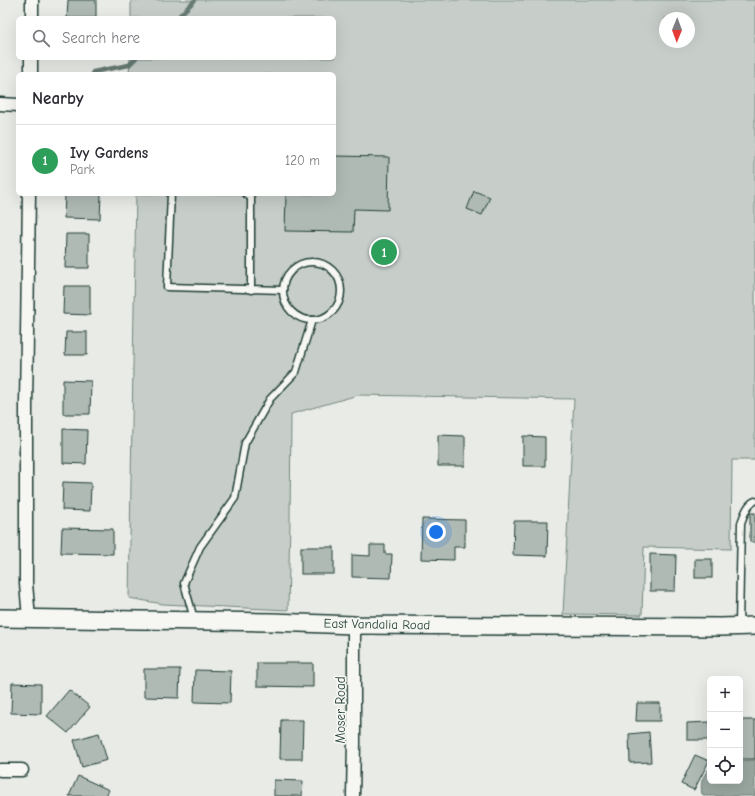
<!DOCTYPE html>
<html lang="en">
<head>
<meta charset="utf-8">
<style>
	body { margin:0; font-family:"Comic Neue",sans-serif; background:#f2f2f3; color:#2b2b33 }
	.controls { position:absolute; right:12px; bottom:12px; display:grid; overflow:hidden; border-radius:6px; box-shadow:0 4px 16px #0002 }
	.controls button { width:36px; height:36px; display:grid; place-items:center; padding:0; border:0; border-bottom:1px solid #e1e1e2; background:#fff; color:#2b2b33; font:20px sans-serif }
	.compass { position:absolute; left:659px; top:12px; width:36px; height:36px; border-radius:50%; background:#fff; box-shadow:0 4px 16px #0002; rotate:181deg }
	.you { position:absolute; left:436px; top:532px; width:14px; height:14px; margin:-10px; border:3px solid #fff; border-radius:50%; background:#1a73e8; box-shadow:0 0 0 6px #1a73e833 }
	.badge { display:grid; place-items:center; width:26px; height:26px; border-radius:50%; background:#d93025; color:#fff; font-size:13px; font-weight:700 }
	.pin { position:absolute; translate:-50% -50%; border:2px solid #fff; box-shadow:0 1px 4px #0006 }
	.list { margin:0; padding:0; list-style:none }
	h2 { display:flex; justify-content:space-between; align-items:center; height:52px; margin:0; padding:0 16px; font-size:17px }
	h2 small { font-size:13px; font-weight:400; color:#7c7c81 }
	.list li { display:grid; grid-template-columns:26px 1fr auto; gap:12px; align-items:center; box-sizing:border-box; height:72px; padding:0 16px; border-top:1px solid #e1e1e2 }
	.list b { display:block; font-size:15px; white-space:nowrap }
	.list p { margin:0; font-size:13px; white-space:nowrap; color:#7c7c81 }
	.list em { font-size:13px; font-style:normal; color:#7c7c81 }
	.icon { flex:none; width:22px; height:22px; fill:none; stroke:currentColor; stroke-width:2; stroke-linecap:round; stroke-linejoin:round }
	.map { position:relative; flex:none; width:755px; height:796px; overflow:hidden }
	.search { position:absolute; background:#fff; box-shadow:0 4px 16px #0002; left:16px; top:16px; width:320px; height:44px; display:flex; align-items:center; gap:10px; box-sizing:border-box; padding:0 14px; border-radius:6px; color:#7c7c81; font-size:15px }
	.panel { position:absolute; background:#fff; box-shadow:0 4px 16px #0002; left:16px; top:72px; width:320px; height:124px; border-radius:6px }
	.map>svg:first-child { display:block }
	.green { fill:#c7cec9; stroke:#73867e; fill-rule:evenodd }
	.water { fill:#99a6a0; stroke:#687c75 }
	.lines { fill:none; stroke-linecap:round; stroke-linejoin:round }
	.stream { stroke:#687c75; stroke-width:4.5 }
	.building { fill:#b0bab5; stroke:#1f3d34 }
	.lane-casing { stroke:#1f3d34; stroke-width:9 }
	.street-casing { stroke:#1f3d34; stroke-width:15 }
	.secondary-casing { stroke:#1f3d34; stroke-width:20 }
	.lane { stroke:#f6f6f2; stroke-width:6 }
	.street { stroke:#f6f6f2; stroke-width:12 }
	.secondary { stroke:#f6f6f2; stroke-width:17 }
	.labels { text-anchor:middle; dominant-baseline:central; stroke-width:3.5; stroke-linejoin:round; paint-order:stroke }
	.street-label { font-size:13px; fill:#1f3d34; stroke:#f6f6f2 }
</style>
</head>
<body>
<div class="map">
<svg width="755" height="796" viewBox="0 0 755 796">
	<rect width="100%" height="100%" fill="#e9ebe7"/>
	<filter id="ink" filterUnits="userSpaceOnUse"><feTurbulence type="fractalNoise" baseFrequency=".025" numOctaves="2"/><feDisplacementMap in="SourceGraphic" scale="8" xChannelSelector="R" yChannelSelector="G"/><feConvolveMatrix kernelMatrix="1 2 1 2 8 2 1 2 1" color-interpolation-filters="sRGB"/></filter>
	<g filter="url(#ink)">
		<path class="green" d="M131,0H755V460H732L731,549L644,547L642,615L563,614L574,399L358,395L291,414L290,520L288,610L163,604L129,598L136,194H334V74H129L130,58H334V18H131ZM665,18H689V42H665Z"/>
		<path class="water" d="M755,760V796H706L702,794C700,783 702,777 709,769L710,768V781H740V761Z"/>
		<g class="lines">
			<g class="stream">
				<polyline points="177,18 195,0"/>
				<polyline points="93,72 129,65 136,58"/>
			</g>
		</g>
		<g class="building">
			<polygon points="68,0 96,0 96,18 67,18"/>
			<polygon points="334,156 389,157 388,210 354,209 353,232 285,231 286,194 334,194"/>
			<polygon points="474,191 490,197 482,215 467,209"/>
			<polygon points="65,194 101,194 100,219 64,218"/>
			<polygon points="66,234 89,234 89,268 65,268"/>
			<polygon points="64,286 90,286 90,315 63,314"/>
			<polygon points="66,332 87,332 87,355 65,355"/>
			<polygon points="63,380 91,381 90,414 63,414"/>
			<polygon points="63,429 87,430 86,464 63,463"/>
			<polygon points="438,435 465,436 465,466 438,466"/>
			<polygon points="523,436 545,437 545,466 523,466"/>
			<polygon points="63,482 91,483 90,511 62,510"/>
			<rect x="750" y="513" width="5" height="29"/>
			<polygon points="422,519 465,520 465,547 454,547 454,560 421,559"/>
			<polygon points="514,521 548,521 547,556 513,555"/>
			<polygon points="62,528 113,529 113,554 61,553"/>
			<polygon points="370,545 385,545 385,554 392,554 391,578 352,577 352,555 370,556"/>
			<rect x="301" y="547" width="33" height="27"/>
			<polygon points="650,554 676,555 675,591 650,591"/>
			<rect x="695" y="559" width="17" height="19"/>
			<polygon points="257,663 313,663 313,687 257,686"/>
			<polygon points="144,669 180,669 179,698 144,697"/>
			<polygon points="195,670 231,671 230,703 194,702"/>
			<polygon points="12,683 41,684 41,714 11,713"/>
			<polygon points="69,690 90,707 68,733 47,716"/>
			<polygon points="637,703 660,703 660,721 636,721"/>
			<polygon points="281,720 303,720 302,759 280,759"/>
			<rect x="740" y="720" width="15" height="39"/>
			<polygon points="710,722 710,740 687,740 687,723"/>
			<polygon points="649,732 651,762 630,763 629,734"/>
			<polygon points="99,733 107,760 82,767 74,740"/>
			<polygon points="695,755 709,761 694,790 681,784"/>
			<polygon points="78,776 109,790 106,796 69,796"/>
			<polygon points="274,780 303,781 302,796 274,796"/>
		</g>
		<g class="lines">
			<defs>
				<g id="lane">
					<polyline points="171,194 167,287 283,290"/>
					<polyline points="246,194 251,198 251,290"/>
					<circle cx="312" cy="291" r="29"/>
					<polyline points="194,619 184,583 200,547 235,498 245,443 270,399 296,372 312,320"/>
					<path d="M739,625L741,523C744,515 747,504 755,501"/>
				</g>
				<g id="street">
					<polyline points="32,18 32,0"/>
					<polyline points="31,74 31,58"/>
					<polyline points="0,104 18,105"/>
					<polyline points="29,618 26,584 26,405 29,194"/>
					<polyline points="0,770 22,770"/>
					<polyline points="353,796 354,742 354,625"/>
				</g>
				<polyline id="secondary" points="0,618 272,622 354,625 721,627 755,626"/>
			</defs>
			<use href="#lane" class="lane-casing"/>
			<use href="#street" class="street-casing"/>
			<use href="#secondary" class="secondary-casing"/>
			<use href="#lane" class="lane"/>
			<use href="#street" class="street"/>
			<use href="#secondary" class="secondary"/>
		</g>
	</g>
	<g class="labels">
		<g class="street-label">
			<text transform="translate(377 624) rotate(1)">East Vandalia Road</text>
			<text transform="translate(340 710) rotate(-90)">Moser Road</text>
		</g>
	</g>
</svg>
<div class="controls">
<button>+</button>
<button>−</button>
<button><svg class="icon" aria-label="locate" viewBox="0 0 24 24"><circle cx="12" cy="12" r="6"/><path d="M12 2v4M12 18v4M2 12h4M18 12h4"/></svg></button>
</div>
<svg class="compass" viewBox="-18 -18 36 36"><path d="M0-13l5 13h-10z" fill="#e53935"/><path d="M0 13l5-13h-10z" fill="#7c7c81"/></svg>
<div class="you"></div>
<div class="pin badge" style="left:384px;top:252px;background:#2e9e5b">1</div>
<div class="search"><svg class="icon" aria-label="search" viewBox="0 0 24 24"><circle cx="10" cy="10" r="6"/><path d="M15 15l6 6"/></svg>Search here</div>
<section class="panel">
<h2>Nearby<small></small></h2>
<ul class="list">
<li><span class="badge" style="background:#2e9e5b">1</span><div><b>Ivy Gardens</b><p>Park</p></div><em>120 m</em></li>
</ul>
</section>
</div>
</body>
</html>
